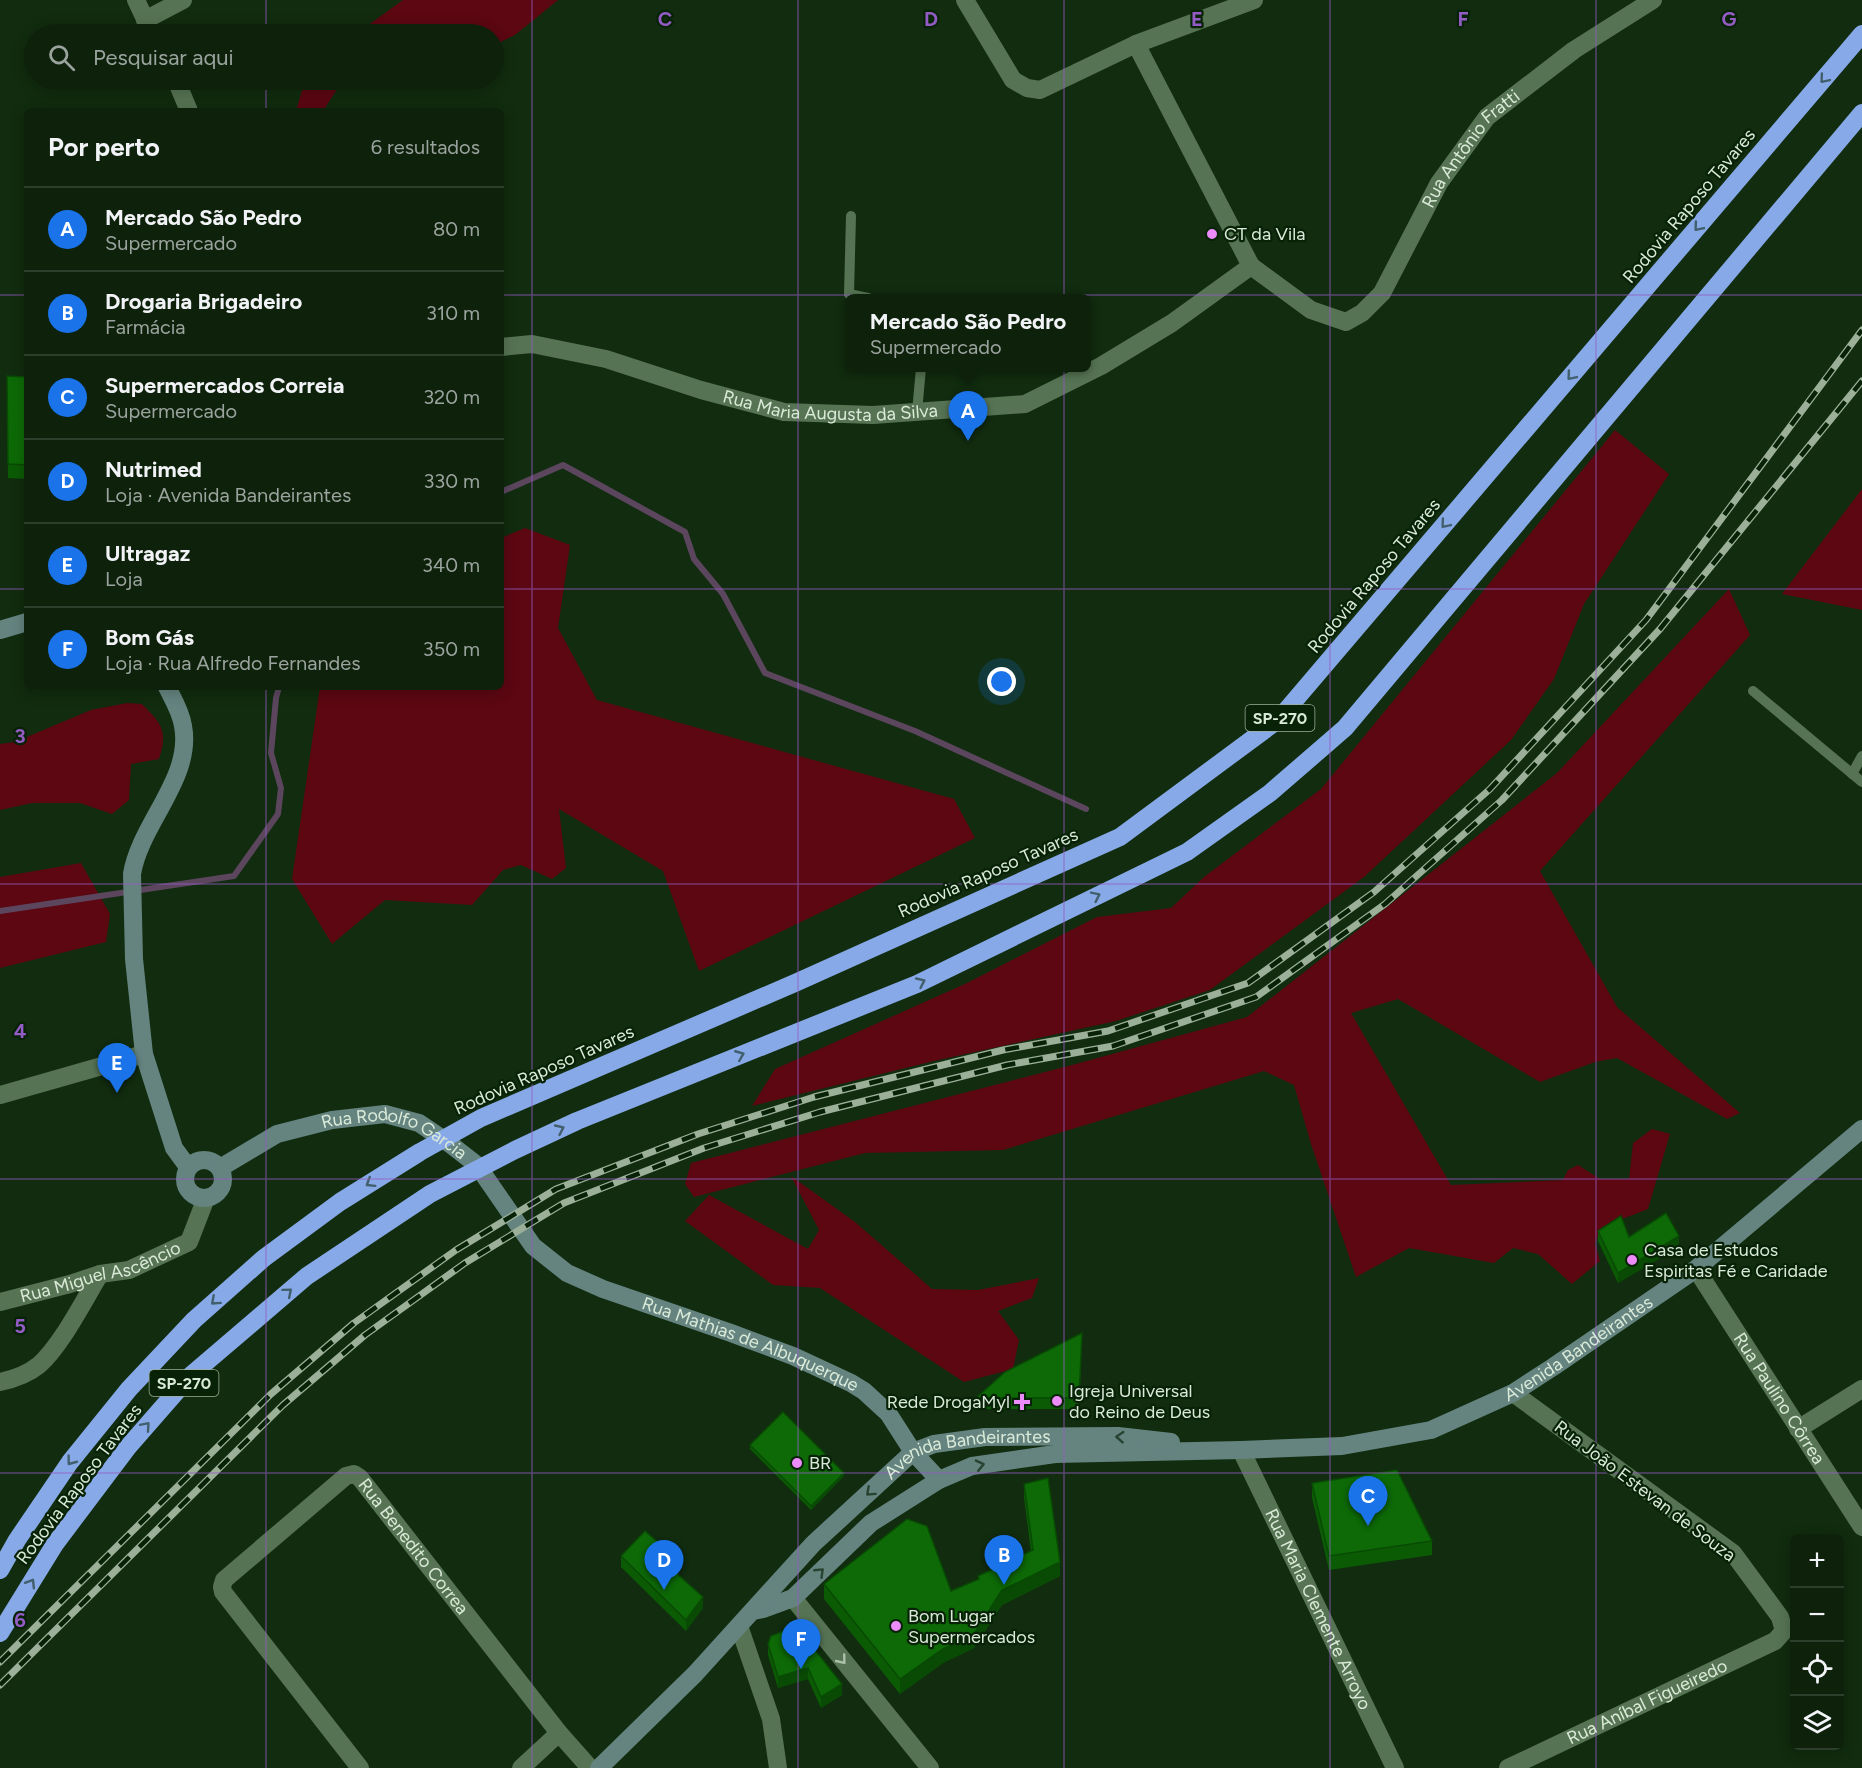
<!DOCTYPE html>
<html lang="pt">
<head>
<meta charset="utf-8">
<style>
	body { margin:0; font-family:Figtree,sans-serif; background:#162914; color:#f1f3f6 }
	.controls { position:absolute; right:18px; bottom:18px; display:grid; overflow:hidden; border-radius:9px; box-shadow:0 3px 15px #0003 }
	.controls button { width:54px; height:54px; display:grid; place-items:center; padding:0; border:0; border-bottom:2px solid #2d3e2c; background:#0d210b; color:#f1f3f6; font:30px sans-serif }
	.you { position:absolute; left:1002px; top:682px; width:21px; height:21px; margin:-15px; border:4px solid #fff; border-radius:50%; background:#1a73e8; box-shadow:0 0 0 9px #1a73e833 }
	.badge { display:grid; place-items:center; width:39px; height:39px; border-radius:50%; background:#1a73e8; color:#fff; font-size:20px; font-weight:700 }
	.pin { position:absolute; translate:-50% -50px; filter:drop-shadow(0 2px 3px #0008) }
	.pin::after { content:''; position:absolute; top:32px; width:21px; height:18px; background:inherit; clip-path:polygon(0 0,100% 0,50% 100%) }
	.popup { position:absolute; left:845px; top:294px; width:246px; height:78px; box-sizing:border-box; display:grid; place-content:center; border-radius:9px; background:#0d210b; filter:drop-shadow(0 2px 4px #0005); font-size:20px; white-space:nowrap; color:#9aa39d }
	.popup b { font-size:22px; color:#f1f3f6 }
	.popup::after { content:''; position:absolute; left:50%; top:100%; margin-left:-12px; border:12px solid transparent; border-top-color:#0d210b }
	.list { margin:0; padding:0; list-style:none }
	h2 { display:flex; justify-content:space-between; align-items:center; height:78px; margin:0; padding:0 24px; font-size:26px }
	h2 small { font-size:20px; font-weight:400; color:#9aa39d }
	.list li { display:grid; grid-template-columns:39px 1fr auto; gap:18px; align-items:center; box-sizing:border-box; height:84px; padding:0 24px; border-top:2px solid #2d3e2c }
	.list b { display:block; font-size:22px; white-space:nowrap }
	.list p { margin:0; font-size:20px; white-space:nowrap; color:#9aa39d }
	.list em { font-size:20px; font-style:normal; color:#9aa39d }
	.icon { flex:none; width:33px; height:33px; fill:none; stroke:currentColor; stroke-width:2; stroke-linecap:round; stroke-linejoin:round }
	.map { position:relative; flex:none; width:1862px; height:1768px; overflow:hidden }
	.search { position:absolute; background:#0d210b; box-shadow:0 3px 15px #0003; left:24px; top:24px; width:480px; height:66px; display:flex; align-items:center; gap:15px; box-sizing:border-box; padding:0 21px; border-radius:33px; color:#9aa39d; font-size:22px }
	.panel { position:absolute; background:#0d210b; box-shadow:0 3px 15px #0003; left:24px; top:108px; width:480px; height:582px; border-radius:9px }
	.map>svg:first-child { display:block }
	.green { fill:#5c0712 }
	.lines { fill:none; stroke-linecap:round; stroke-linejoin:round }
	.stream { stroke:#5b465e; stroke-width:6 }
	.lane { stroke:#567453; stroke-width:10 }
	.street { stroke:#567453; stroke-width:18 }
	.secondary { stroke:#658480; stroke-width:18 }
	.highway { stroke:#87a9e8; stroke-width:18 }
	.rail-casing { stroke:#9baf99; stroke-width:7 }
	.rail { stroke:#072206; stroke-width:4.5; stroke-dasharray:14; stroke-linecap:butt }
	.wall { fill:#0b5b05 }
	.shaded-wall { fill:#094a04 }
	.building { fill:#0d6a06; stroke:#094a04; stroke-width:1.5 }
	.oneway { stroke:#415f6c }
	.oneway2 { stroke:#284431 }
	.oneway3 { stroke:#acc1a9 }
	.grid { fill:none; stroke:#935cc5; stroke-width:1.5; stroke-opacity:0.55 }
	.poi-dot { fill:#ec8cfa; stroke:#072206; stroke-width:2 }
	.labels { text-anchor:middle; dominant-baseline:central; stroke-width:4.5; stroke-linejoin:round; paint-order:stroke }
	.shield { fill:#072206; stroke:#9bae99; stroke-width:1.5 }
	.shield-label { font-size:16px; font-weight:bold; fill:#daead8 }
	.street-label { font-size:18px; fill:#daead8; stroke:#072206 }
	.poi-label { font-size:18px; fill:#daead8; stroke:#072206; text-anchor:start }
	.grid-label { font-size:20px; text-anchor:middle; font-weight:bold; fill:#935cc5; stroke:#072206; stroke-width:4.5; stroke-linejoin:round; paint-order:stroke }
</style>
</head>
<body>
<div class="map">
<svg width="1862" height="1768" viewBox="0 0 1862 1768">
	<rect width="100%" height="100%" fill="#112c0f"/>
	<g class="green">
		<polygon points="403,0 558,0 515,35 494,45 494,34 441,34 434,24 416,34 356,34"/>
		<polygon points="305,80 343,80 323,111 296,111"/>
		<polygon points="1615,430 1669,474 1584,604 1554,679 1511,740 1364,877 1210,990 1116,1021 934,1061 752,1106 775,1069 967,983 1097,917 1171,908 1204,877 1321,789"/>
		<polygon points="1862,489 1862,610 1782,594"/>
		<polygon points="525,528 570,545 558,628 597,700 954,799 975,838 699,971 663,871 559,809 566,868 552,879 521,865 503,870 472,905 385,900 332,944 292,879 320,687 501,687 501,538"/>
		<polygon points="1729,589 1750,635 1540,871 1617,1007 1740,1113 1727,1119 1617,1058 1595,1062 1540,1082 1398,999 1351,1013 1451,1185 1563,1180 1568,1170 1578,1165 1600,1179 1629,1179 1633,1143 1652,1129 1670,1134 1648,1209 1602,1227 1595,1243 1600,1261 1572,1284 1538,1254 1513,1248 1494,1263 1409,1248 1356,1277 1311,1144 1294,1085 1264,1071 1003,1150 865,1153 694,1197 685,1184 691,1163 1072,1065 1247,1017 1557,773"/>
		<path d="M127,703L142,704C162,724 168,731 159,759L131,764L129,800L112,814L80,803H32L0,810V744L15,742L91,710Z"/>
		<polygon points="81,863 110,914 106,942 0,968 0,877"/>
		<polygon points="791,1176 855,1222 932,1289 978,1290 1039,1278 1032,1298 998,1311 1019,1340 1013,1369 964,1382 820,1288 773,1285 685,1221 709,1195 808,1249 819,1230"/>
	</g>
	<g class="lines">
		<g class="stream">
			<polyline points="501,492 563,465 685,532 694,559 723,594 765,673 915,731 1086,809"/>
			<polyline points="0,911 234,876 278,814 281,788 271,753 276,698 279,687"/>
		</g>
		<g class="lane">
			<polyline points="851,216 849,294 868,298"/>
			<polyline points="917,412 921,368"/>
			<polyline points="1753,691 1862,782"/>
			<polyline points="1852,774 1862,756"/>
		</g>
		<g class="street">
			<polyline points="136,0 152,34"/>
			<polyline points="965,0 1013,80 1027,88 1040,90 1136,44"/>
			<polyline points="145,20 183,0"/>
			<polyline points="176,80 189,111"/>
			<polyline points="1251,266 1136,44 1254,0"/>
			<path id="s1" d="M501,347L532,344L606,359L701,390L784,412L873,415L1025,404L1101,366L1172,323L1251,266L1311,310L1346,322L1362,313L1382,293L1439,183L1487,117L1574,50L1653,0"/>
			<polyline points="0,1095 144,1054"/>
			<path id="s2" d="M1696,1269L1862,1527"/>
			<path id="s3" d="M0,1302L70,1284L100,1274L129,1270L189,1242L206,1198"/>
			<path d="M0,1382C14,1379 28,1374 39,1365C61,1346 84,1300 100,1274"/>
			<polyline points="1798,1429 1862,1389"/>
			<path id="s4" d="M1241,1450L1395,1768"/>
			<polyline points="793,1598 930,1768"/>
			<polyline points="739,1626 771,1719 778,1768"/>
			<path id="s5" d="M360,1768L223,1592L222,1587L224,1580L346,1476L354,1474L360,1478L559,1733L590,1768"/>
			<polyline points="521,1768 559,1733"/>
			<path id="s6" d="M1508,1768L1775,1641L1784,1631L1780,1617L1733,1553L1513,1393"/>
		</g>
		<g class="secondary">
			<polyline points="0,630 27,622"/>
			<path d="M167,687C173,699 181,712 183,726C193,778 140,824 132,874L134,959L144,1054L174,1148L188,1167"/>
			<circle cx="204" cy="1179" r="19"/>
			<path id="s7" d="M220,1168L277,1134L332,1120L385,1114L419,1123L450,1144L477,1165L533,1246L567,1273L603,1289L731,1333L793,1356L851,1383L864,1391L888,1413L913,1452L939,1480"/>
			<path id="s8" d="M753,1611L763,1609L793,1598L871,1523L939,1480L972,1466L1055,1454L1241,1450L1342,1446L1431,1430L1513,1393L1553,1367L1696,1269L1862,1129"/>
			<path id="s9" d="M599,1768L695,1674L813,1544L913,1452L934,1444L985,1437L1118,1436L1171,1442"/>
		</g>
		<g class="highway">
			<polyline points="0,1570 17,1540 70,1462 129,1389 194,1320 264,1258 340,1202 420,1152 481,1118 795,983 1120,837 1278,720 1862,34"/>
			<polyline points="0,1633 55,1544 128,1447 190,1376 307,1276 430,1194 515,1150 577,1121 917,984 1187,852 1270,793 1345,728 1862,113"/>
		</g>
		<defs>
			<g id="rail">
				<polyline points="0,1662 271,1394 354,1323 456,1250 556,1189 698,1134 814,1097 1003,1050 1108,1031 1248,983 1374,892 1490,789 1646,620 1862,330"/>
				<polyline points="0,1685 283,1405 365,1335 465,1263 564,1203 704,1148 820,1112 1007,1065 1113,1046 1256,997 1385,904 1502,800 1660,629 1862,381"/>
			</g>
		</defs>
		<use href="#rail" class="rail-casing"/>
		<use href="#rail" class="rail"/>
	</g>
	<g class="wall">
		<polygon points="7,376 27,377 27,479 8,478"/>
		<polygon points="1598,1231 1629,1237 1679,1247 1618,1283 1598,1241"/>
		<polygon points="1082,1344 1079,1409 976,1409 976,1398"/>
		<polygon points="750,1445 844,1476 811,1510 750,1449"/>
		<polygon points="1312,1483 1432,1541 1432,1555 1329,1570 1312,1498"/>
		<polygon points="1024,1484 1060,1576 1002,1605 974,1648 943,1663 900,1694 824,1599 824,1584 951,1591 978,1580 978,1576 1031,1551 1024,1498"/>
		<polygon points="621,1556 668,1562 667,1565 703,1608 686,1631 621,1567"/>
		<polygon points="771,1636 842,1695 821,1708 808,1679 778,1688 768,1655 768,1644"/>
	</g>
	<g class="shaded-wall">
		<polygon points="1679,1236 1679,1247 1618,1283 1618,1273"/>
		<polygon points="844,1473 844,1476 811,1510 811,1506"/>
		<polygon points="668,1551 668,1562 663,1572 663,1561"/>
		<polygon points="1060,1562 1060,1576 1002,1605 974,1648 943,1663 900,1694 900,1679 1002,1590"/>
		<polygon points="703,1597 703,1608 686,1631 686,1620"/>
		<polygon points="808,1668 808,1679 778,1688 778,1677"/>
		<polygon points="842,1684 842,1695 821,1708 821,1697"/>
	</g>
	<g class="building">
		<polygon points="7,376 27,377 27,465 8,464"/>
		<polygon points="1666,1213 1679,1236 1618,1273 1598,1231 1621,1216 1629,1237"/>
		<polygon points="1082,1333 1079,1398 976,1398 1005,1372"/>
		<polygon points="783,1412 844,1473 811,1506 750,1445"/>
		<polygon points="1397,1470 1432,1541 1329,1556 1312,1483"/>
		<polygon points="1048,1478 1060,1562 1002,1590 974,1634 943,1649 900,1679 824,1584 907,1519 927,1526 951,1591 979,1579 978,1576 1033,1550 1024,1484"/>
		<polygon points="645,1531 668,1551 663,1561 703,1597 686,1620 621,1556"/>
		<polygon points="796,1626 842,1684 821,1697 808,1668 778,1677 768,1644 771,1636"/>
	</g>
	<defs><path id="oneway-chevron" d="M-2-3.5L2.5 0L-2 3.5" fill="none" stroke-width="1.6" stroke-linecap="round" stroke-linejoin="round" transform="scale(1.5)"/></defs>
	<g class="oneway">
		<use href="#oneway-chevron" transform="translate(1824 79) rotate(130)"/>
		<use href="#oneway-chevron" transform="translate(1698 227) rotate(130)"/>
		<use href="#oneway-chevron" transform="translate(1571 376) rotate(130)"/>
		<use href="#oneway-chevron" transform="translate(1445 524) rotate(130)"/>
		<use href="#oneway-chevron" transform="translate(1096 896) rotate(-26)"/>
		<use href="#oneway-chevron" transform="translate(921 982) rotate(-25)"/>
		<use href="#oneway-chevron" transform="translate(740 1055) rotate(-22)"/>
		<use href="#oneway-chevron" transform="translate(560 1129) rotate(-25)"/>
		<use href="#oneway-chevron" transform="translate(370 1183) rotate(148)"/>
		<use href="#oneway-chevron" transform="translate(288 1292) rotate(-40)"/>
		<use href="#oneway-chevron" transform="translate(215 1301) rotate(138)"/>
		<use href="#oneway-chevron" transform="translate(146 1426) rotate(-49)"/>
		<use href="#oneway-chevron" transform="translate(71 1461) rotate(127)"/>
		<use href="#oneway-chevron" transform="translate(31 1583) rotate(-58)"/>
	</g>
	<g class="oneway2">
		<use href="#oneway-chevron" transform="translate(1120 1437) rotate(-176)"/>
		<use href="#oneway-chevron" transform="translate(980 1465) rotate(-13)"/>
		<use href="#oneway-chevron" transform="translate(870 1492) rotate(138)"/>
		<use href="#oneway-chevron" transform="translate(820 1572) rotate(-44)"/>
	</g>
	<use class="oneway3" href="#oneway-chevron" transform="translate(842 1660) rotate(51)"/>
	<path class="grid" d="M266,0V34M532,0V1768M798,0V1768M1064,0V1768M1330,0V1768M1596,0V1768M266,80V111M0,295H27M501,295H1862M0,589H27M501,589H1862M266,687V1768M0,884H1862M0,1179H1862M0,1473H1862"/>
	<g class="poi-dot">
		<circle cx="1212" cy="234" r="6"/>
		<circle cx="1632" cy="1260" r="6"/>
		<circle cx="1057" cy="1401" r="6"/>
		<path d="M1019 1393h6v6h6v6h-6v6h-6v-6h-6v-6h6z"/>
		<circle cx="797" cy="1463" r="6"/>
		<circle cx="896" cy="1626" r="6"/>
	</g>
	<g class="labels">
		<g class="shield">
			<rect x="1245.5" y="705" width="69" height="26" rx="4.5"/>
			<rect x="149.5" y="1370" width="69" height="26" rx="4.5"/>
		</g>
		<g class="shield-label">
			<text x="1280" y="718">SP-270</text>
			<text x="184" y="1383">SP-270</text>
		</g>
		<g class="street-label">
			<text stroke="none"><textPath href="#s1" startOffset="1128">Rua Antônio Fratti</textPath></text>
			<text transform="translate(1689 206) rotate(-50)">Rodovia Raposo Tavares</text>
			<text stroke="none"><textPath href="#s1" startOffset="338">Rua Maria Augusta da Silva</textPath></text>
			<text transform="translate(1374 576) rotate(-50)">Rodovia Raposo Tavares</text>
			<text transform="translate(988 873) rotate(-24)">Rodovia Raposo Tavares</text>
			<text transform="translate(544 1070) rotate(-24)">Rodovia Raposo Tavares</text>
			<text stroke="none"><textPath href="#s7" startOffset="190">Rua Rodolfo Garcia</textPath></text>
			<text stroke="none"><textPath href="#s3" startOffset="105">Rua Miguel Ascêncio</textPath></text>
			<text stroke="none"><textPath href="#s7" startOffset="622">Rua Mathias de Albuquerque</textPath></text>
			<text stroke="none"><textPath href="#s8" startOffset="897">Avenida Bandeirantes</textPath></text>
			<text stroke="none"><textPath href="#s2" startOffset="154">Rua Paulino Côrrea</textPath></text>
			<text stroke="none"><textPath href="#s9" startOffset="498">Avenida Bandeirantes</textPath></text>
			<text transform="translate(79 1484) rotate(-53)">Rodovia Raposo Tavares</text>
			<text transform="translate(1645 1491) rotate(37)">Rua João Estevan de Souza</text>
			<text stroke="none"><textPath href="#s5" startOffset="498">Rua Benedito Correa</textPath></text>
			<text stroke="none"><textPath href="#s4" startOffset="177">Rua Maria Clemente Arroyo</textPath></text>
			<text stroke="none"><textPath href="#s6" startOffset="154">Rua Aníbal Figueiredo</textPath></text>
		</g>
		<g class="poi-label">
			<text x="1224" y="234">CT da Vila</text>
			<text x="1644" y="1250">Casa de Estudos<tspan x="1644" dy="21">Espiritas Fé e Caridade</tspan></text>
			<text x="1069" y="1391">Igreja Universal<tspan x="1069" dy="21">do Reino de Deus</tspan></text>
			<text x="1010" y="1402" text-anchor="end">Rede DrogaMyl</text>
			<text x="809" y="1463">BR</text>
			<text x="908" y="1616">Bom Lugar<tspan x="908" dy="21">Supermercados</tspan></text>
		</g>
	</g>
	<g class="grid-label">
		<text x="665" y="26">C</text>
		<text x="931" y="26">D</text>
		<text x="1197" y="26">E</text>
		<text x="1463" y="26">F</text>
		<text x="1729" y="26">G</text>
		<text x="20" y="743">3</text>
		<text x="20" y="1038">4</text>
		<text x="20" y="1333">5</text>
		<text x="20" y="1627">6</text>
	</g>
</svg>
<div class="controls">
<button>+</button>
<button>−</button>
<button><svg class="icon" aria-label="locate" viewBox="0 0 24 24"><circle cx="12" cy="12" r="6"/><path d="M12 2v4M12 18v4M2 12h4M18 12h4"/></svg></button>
<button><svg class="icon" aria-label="layers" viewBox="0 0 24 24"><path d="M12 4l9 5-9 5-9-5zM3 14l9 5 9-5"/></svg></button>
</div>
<div class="you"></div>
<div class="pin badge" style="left:968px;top:441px">A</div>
<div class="popup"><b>Mercado São Pedro</b>Supermercado</div>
<div class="pin badge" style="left:1004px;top:1585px">B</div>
<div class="pin badge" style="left:1368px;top:1526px">C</div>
<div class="pin badge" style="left:664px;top:1590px">D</div>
<div class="pin badge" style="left:117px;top:1093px">E</div>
<div class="pin badge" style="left:801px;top:1669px">F</div>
<div class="search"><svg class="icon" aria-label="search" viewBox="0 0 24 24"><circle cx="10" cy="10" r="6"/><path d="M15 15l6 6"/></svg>Pesquisar aqui</div>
<section class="panel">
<h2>Por perto<small>6 resultados</small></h2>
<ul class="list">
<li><span class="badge">A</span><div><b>Mercado São Pedro</b><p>Supermercado</p></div><em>80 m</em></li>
<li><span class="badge">B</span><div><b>Drogaria Brigadeiro</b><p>Farmácia</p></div><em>310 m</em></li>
<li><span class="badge">C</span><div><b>Supermercados Correia</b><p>Supermercado</p></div><em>320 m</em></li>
<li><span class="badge">D</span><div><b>Nutrimed</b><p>Loja · Avenida Bandeirantes</p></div><em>330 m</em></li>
<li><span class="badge">E</span><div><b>Ultragaz</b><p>Loja</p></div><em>340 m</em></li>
<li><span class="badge">F</span><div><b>Bom Gás</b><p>Loja · Rua Alfredo Fernandes</p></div><em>350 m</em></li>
</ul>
</section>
</div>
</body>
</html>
